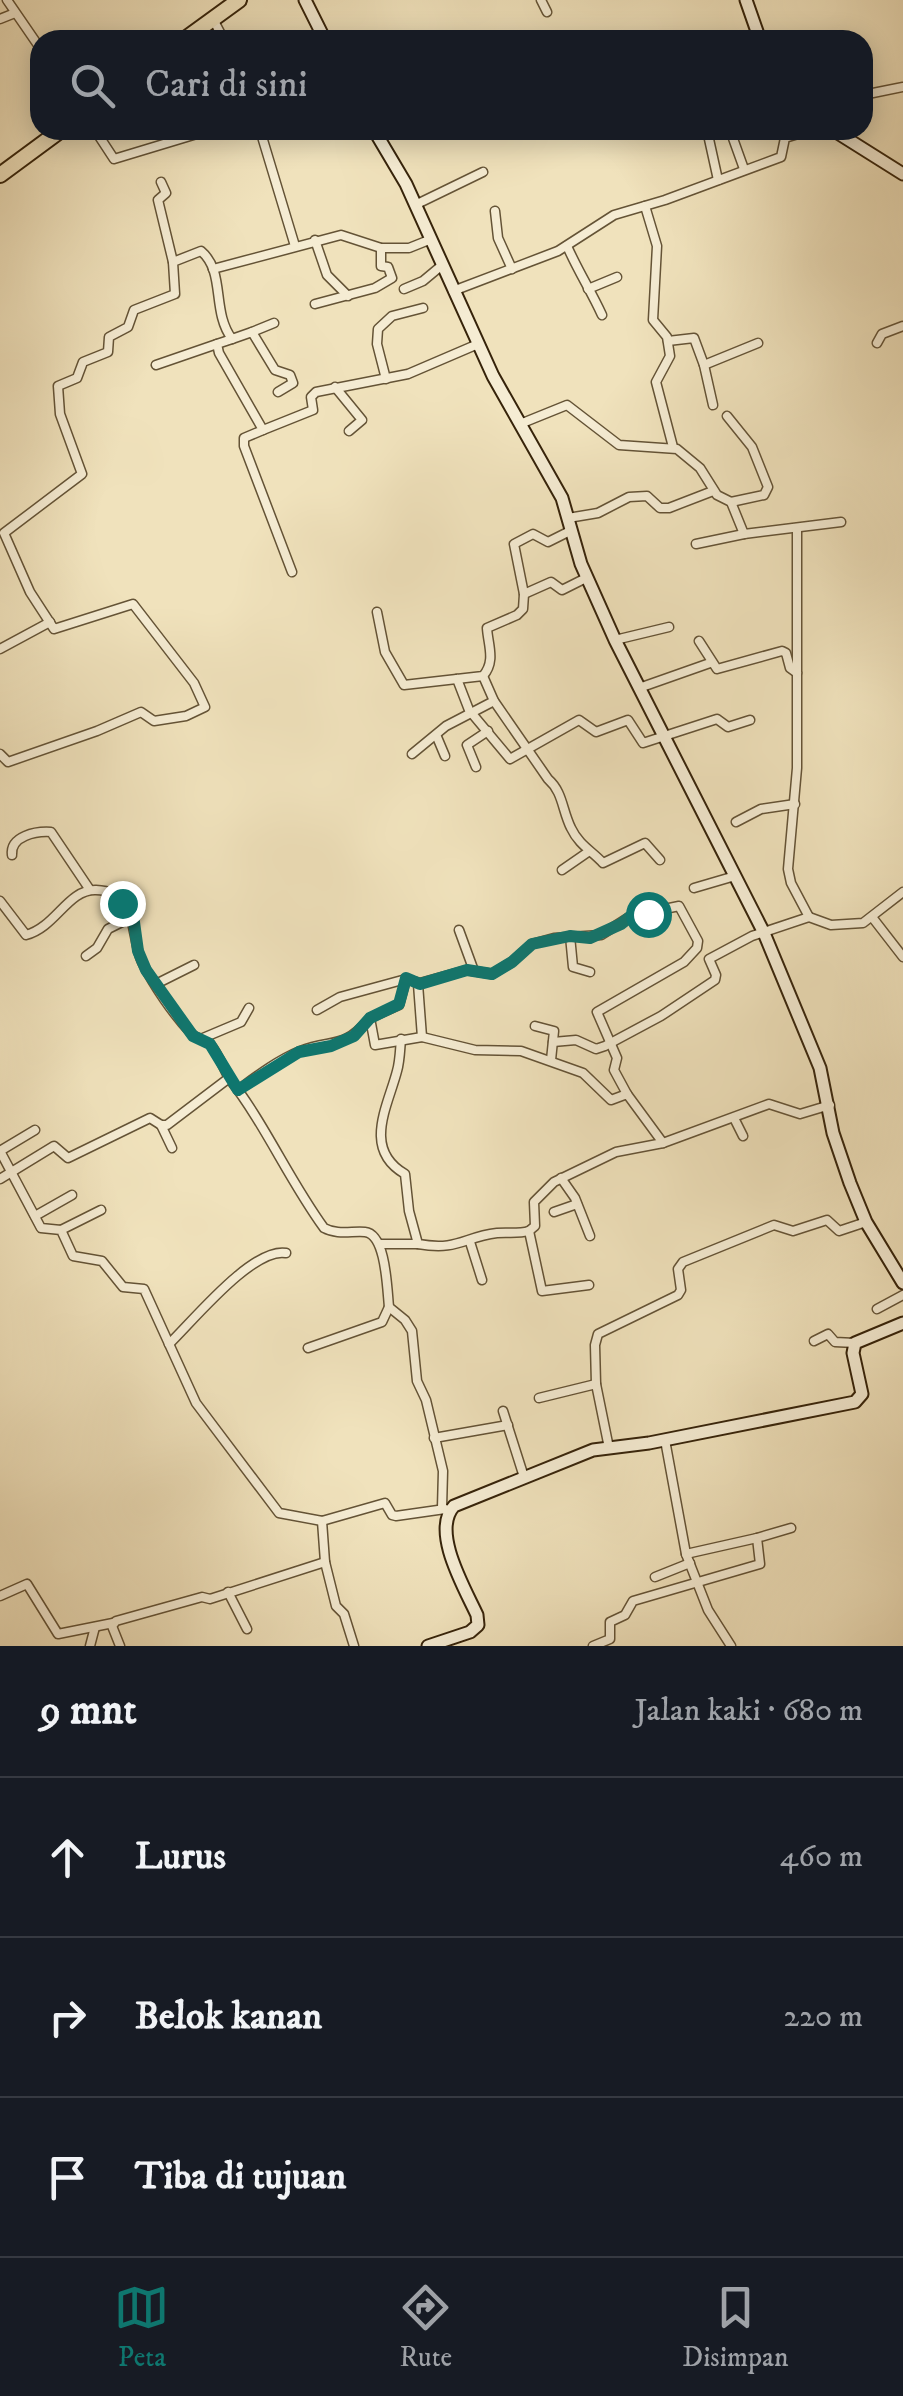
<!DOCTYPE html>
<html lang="id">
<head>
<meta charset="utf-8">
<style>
	body { margin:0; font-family:"IM FELL DW Pica",serif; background:#242831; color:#f1f3f6 }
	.stop { position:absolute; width:30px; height:30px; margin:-22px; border:8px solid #0f766e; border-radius:50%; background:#fff }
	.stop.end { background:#0f766e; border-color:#fff; box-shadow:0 2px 10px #0008 }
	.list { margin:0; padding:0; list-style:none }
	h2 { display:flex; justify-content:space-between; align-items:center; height:130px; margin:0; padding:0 40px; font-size:42px }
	h2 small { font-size:32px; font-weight:400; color:#9ea1a6 }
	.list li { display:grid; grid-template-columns:65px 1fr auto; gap:30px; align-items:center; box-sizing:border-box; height:160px; padding:0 40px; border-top:2px solid #363941 }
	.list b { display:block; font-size:38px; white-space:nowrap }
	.list em { font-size:32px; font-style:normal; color:#9ea1a6 }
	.icon { flex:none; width:55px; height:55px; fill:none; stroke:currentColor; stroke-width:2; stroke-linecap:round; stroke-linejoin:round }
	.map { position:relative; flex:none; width:903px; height:1646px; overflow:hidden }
	.search { position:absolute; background:#171b24; box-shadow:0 5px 25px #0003; left:30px; right:30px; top:30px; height:110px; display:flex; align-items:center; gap:25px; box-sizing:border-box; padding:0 35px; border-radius:30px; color:#9ea1a6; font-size:38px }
	.sheet { height:610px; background:#171b24 }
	nav { display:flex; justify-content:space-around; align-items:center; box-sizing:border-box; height:140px; border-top:2px solid #363941; background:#171b24; font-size:28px; color:#9ea1a6 }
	nav a { display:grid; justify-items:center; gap:5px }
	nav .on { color:#0f766e }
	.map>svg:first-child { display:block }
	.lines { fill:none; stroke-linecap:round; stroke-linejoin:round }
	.street-casing { stroke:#645336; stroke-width:11 }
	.secondary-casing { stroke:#36230a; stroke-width:15 }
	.highway-casing { stroke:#36230a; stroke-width:18 }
	.street { stroke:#f5ecd3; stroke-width:8 }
	.secondary { stroke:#f5ecd3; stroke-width:11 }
	.highway { stroke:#f0e2bc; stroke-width:14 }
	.route { stroke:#0f766e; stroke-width:12 }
</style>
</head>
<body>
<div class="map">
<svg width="903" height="1646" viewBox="0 0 903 1646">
	<rect width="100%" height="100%" fill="#f0e2bc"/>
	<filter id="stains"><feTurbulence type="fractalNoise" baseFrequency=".002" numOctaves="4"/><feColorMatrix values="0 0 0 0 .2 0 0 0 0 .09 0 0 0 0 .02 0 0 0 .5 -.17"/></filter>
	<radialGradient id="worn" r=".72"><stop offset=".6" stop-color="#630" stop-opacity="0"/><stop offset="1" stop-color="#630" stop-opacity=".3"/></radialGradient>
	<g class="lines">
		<defs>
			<g id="street">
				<polyline points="7,0 40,48"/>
				<polyline points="541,0 547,12"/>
				<polyline points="0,19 15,13"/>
				<polyline points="213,19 224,40"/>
				<polyline points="863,95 903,87"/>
				<polyline points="95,130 114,159 210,130"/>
				<polyline points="260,130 295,246"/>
				<polyline points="707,130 718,180"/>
				<polyline points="730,130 744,169"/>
				<polyline points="161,182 166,193 158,200 173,262"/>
				<polyline points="415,205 483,172"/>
				<polyline points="645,206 657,246 653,320 667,337 670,356 656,382 673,447"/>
				<polyline points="495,211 498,238 512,269"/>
				<polyline points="315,240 327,275 348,296"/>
				<path d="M567,246C578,271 591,291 602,315"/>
				<polyline points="213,269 341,235 381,248 409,248 429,240"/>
				<polyline points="404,289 423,281 441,266"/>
				<polyline points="588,289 617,277"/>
				<polyline points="453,291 558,251 614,215 665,200 781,157 785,138 811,130"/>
				<polyline points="315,304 375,288 392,278 388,267 381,266 381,248"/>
				<polyline points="252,332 274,323"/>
				<polyline points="232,339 252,332 275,370 290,375 293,383 278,392"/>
				<polyline points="668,341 694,338 704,365 713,405"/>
				<polyline points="877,343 882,334 903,326"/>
				<polyline points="156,365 217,344"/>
				<polyline points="704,365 758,343"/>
				<polyline points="386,379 377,344 378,329 392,316 423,308"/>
				<polyline points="335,387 362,420 349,431"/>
				<polyline points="727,416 752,447 768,487 764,495 731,502"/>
				<polyline points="520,424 567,405 619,445 677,449 700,468 717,495 731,502 744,534 841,522"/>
				<polyline points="263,430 313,410 311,397 316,392 408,374 478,344"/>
				<polyline points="568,518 598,513 629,497 647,496 660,508 669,508 713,491"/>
				<polyline points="797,528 797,768 788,869 791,883 809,917"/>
				<polyline points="696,544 744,534"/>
				<polyline points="524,594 551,582 562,590 586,578"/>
				<path d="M377,612L385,652L404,685L483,676C496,661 488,645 487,628L517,615L523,609L524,594L514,544L533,534L548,542L572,530"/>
				<polyline points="615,640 669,627"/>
				<polyline points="699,641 717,669 782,651 786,653 790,668 797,673"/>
				<polyline points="0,649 50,622"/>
				<path d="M483,676L494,701L548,779C563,792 562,810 571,828C579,845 592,851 603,863L645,843L660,860"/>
				<polyline points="457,679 469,710 510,759 579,720 596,732 628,720 643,743 717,719 728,727 750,720"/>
				<polyline points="639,688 710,663"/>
				<polyline points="437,737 445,756"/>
				<path d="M0,754L8,762L97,731L141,712L154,721L186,716L205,707L194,683L133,604L54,629L30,592L4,533L82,474L60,414L58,386L77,378L83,362L108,352L109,337L128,327L134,310L175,294L173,262L201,251C226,272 211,311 232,339L217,344L219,353L263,430L244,438V446L292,572"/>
				<polyline points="412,754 446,726 494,701"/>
				<polyline points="476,767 467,745 488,731"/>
				<polyline points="736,822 761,809 795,804"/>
				<path d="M12,855C10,836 36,831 51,832L90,890"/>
				<polyline points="562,870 588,852"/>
				<polyline points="694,888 735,876"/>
				<path d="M0,901L26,935C56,927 68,889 96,890C139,891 130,938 142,962C154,986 173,1014 191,1033C198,1041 203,1036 210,1044C218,1053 223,1067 229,1078"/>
				<polyline points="872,917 903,957"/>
				<polyline points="459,930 474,971"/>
				<polyline points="570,936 573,967 590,972"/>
				<polyline points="86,956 97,948 108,929 132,917"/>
				<polyline points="156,984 194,965"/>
				<polyline points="418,984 422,1037"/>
				<polyline points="317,1010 340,997 406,979"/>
				<polyline points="370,1018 399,1005 406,979 420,983 467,970 492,974 512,962 532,944 554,938 601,935 631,916 679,906 698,941 697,948 684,962 597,1012 617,1058 614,1070 627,1094"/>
				<polyline points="535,1026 554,1031 551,1060"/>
				<polyline points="203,1038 241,1022 249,1008"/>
				<path d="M401,1039C400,1049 400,1061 397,1071C388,1106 362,1149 405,1174L409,1211L418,1244C459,1251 463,1237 497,1233C507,1232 518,1234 529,1231L535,1226L534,1202L554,1182L616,1152L663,1143L769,1104L800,1114L830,1105"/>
				<polyline points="553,1042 576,1040 596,1049 605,1046 661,1016 715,980 716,975 709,959 752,936 809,917 831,925 863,923 903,892"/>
				<path d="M238,1090C257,1076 278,1060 300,1051C333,1038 342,1051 370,1018L375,1045L422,1037L475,1050L521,1051L583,1073L611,1100L627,1094L663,1143"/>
				<polyline points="734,1118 743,1136"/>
				<polyline points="161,1125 172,1148"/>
				<polyline points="35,1130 0,1151 41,1228 61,1230 73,1256 102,1261 123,1287 144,1289 196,1403 279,1513 322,1521 385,1503 392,1515 396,1516 445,1509"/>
				<polyline points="561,1178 575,1198 590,1236"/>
				<path d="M0,1179L54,1146L68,1158L150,1118L161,1125H167L229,1078C265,1124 289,1180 324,1228C337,1235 351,1231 365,1232C386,1234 387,1288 389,1307L405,1320L412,1331L417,1381L426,1400L443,1471L442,1508"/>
				<polyline points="554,1212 577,1204"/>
				<polyline points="35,1216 72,1195"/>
				<polyline points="61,1230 101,1210"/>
				<polyline points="529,1231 542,1291 589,1285"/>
				<polyline points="470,1242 482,1280"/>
				<polyline points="380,1244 418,1244"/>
				<polyline points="877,1309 903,1295"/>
				<polyline points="814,1341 828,1334 835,1342 855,1343"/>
				<path d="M169,1344C193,1321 253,1247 286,1253"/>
				<polyline points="308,1348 382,1322 389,1307"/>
				<polyline points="596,1384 595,1345 598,1334 678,1295 681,1290 678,1269 683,1262 774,1225 793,1231 827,1220 839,1231 866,1222"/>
				<polyline points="539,1398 596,1384 609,1448"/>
				<polyline points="503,1411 524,1477"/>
				<polyline points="434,1438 508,1425"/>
				<polyline points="665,1440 686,1554 708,1610 731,1646"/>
				<polyline points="322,1521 325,1562 336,1606 344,1614 354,1646"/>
				<polyline points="686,1554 757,1538"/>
				<polyline points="655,1577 690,1563"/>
				<polyline points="228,1592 247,1629"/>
				<polyline points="0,1596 27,1584 58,1634 113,1623"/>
				<polyline points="90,1646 95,1627"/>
				<polyline points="120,1646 112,1626 116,1621 202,1597 210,1599 325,1562"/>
				<polyline points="593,1646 610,1639 610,1622 625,1615 633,1601 760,1564 757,1538 791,1528"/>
			</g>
			<g id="secondary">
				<polyline points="305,0 325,40"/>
				<polyline points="746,0 760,40"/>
				<polyline points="374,130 406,184 493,376 562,498 581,564 615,640 764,933 820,1068 833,1133 850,1183 866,1222 903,1283"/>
				<polyline points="833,130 903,174"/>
				<path d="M428,1646L470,1632L478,1625L477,1615C464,1587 431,1531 454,1506L593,1450L649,1443L855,1402L862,1394L853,1353L855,1343L903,1323"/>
			</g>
			<g id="highway">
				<polyline points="184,40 239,0"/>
				<polyline points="0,175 61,130"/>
			</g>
		</defs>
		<use href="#street" class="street-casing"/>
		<use href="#secondary" class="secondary-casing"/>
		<use href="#highway" class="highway-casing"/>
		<use href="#street" class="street"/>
		<use href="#secondary" class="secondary"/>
		<use href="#highway" class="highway"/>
	</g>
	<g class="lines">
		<polyline class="route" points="122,903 134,922 138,951 146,970 193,1036 210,1044 238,1090 299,1052 331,1046 354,1036 370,1018 399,1004 406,978 420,984 467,970 492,974 512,962 532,944 570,936 590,938 621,924 631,916 648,914"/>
	</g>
	<rect width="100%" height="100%" filter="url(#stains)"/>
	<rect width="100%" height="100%" fill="url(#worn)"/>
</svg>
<div class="stop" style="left:648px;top:914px"></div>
<div class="stop end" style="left:122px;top:903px"></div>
<div class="search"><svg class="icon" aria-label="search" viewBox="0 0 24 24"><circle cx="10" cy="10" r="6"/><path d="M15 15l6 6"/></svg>Cari di sini</div>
</div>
<section class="sheet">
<h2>9 mnt<small>Jalan kaki · 680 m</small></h2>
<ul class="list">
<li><svg class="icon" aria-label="ahead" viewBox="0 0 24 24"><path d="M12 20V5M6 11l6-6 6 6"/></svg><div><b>Lurus</b></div><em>460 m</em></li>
<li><svg class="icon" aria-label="right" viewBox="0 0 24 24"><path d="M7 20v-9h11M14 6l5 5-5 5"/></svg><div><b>Belok kanan</b></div><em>220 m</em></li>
<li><svg class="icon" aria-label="arrive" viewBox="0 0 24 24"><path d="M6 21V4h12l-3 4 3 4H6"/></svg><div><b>Tiba di tujuan</b></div></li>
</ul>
</section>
<nav>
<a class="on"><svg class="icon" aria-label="map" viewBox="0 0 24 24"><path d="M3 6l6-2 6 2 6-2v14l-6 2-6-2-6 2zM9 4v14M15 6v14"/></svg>Peta</a>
<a><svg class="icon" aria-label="directions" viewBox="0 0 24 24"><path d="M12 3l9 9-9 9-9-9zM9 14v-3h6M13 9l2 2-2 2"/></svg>Rute</a>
<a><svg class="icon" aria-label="saved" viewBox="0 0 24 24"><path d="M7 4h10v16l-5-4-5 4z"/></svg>Disimpan</a>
</nav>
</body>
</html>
